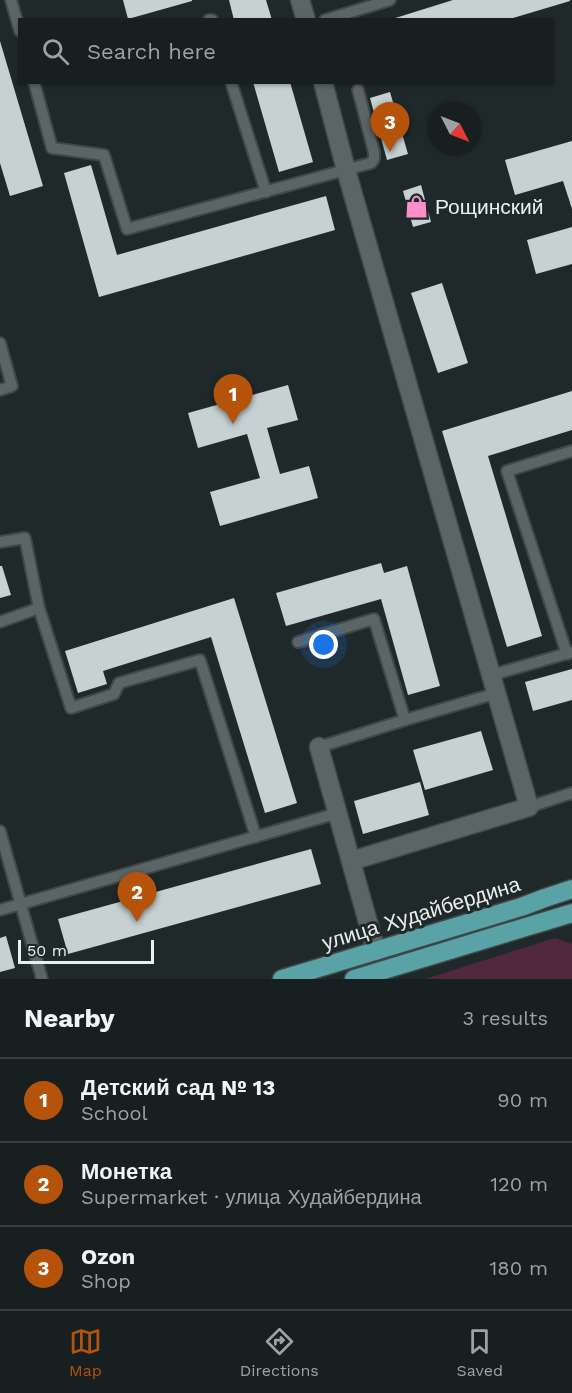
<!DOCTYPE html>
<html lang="en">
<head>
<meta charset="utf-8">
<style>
	body { margin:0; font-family:"Work Sans",sans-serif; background:#212729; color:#f1f3f6 }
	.compass { position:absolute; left:428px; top:102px; width:54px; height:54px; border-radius:50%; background:#181f20; box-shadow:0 2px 4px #0004; rotate:132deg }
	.scale { position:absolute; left:18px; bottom:15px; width:136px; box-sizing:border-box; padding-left:6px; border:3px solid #e9efef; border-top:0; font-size:16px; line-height:21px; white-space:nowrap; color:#e9efef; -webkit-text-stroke:4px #20292a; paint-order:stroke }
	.you { position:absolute; left:324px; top:645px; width:21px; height:21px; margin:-15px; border:4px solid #fff; border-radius:50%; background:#1a73e8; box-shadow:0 0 0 9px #1a73e833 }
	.badge { display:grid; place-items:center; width:39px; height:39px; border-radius:50%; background:#b45309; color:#fff; font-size:20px; font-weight:700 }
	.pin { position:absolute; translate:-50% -50px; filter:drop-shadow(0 2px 3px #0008) }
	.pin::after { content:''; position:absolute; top:32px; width:21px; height:18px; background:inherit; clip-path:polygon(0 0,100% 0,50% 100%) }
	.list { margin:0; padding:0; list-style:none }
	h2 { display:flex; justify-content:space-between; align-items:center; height:78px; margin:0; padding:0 24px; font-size:26px }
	h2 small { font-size:20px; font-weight:400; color:#9fa2a5 }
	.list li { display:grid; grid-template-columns:39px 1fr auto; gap:18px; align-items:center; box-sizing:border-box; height:84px; padding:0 24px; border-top:2px solid #363d3e }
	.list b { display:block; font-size:22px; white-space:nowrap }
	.list p { margin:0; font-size:20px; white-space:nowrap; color:#9fa2a5 }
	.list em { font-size:20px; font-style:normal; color:#9fa2a5 }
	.icon { flex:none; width:33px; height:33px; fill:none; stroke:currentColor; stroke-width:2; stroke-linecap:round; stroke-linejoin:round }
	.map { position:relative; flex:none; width:572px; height:979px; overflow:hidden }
	.search { position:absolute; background:#181f20; box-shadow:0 2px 4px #0004; left:18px; right:18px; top:18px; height:66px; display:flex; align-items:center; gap:15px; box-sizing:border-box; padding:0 21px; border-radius:0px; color:#9fa2a5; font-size:22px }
	.sheet { height:330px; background:#181f20 }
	nav { display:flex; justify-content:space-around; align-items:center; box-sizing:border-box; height:84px; border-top:2px solid #363d3e; background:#181f20; font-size:16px; color:#9fa2a5 }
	nav a { display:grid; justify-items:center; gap:3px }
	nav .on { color:#b45309 }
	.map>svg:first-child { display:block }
	.green { fill:#51283e }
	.building { fill:#c6d2d2 }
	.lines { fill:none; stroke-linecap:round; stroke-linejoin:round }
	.lane-casing { stroke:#404747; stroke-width:14 }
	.street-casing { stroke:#404747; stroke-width:21 }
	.primary-casing { stroke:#404747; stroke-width:21 }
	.lane { stroke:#5b6565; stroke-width:10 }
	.street { stroke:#5b6565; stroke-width:18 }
	.primary { stroke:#59a3a7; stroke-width:18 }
	.labels { text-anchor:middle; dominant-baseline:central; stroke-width:6; stroke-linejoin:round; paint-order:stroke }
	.poi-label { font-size:21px; fill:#e9efef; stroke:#20292a; text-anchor:start }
	.street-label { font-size:21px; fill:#e9efef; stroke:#20292a }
</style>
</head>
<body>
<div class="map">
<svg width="572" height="979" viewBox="0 0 572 979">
	<rect width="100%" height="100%" fill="#20292a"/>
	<polygon class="green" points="555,938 572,944 572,979 425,979"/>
	<g class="building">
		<polygon points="123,0 192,0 192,1 128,19"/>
		<polygon points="229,0 266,0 272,20 234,20"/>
		<polygon points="453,0 570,0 570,1 506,20 389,20"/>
		<polygon points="0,41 43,186 10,196 0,163"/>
		<polygon points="253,82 290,82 313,162 279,172"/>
		<polygon points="390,92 408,154 387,160 370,98"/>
		<polygon points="572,141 572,209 563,181 515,195 505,160"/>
		<polygon points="91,165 117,255 326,196 335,230 99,297 64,173"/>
		<polygon points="421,185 431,222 413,227 403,191"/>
		<polygon points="572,227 572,264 536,274 527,240"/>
		<polygon points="442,283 468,363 438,373 411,293"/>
		<polygon points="288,385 298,420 267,428 280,474 309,466 318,498 220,526 210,492 260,478 247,434 198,448 188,413"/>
		<polygon points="572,391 572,430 488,456 542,636 507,647 442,431"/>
		<polygon points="381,563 384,573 407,566 440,686 408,695 381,599 286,626 276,593"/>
		<polygon points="0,566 2,566 11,595 0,598"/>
		<polygon points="234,598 297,803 265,813 211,637 103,671 107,684 78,693 65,651"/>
		<polygon points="572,669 572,700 533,711 525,682"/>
		<polygon points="481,731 493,770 425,790 413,750"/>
		<polygon points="420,782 429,815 363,834 354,801"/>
		<polygon points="311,849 321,884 68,954 58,919"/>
		<polygon points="6,936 15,968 0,972 0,938"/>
	</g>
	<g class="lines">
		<defs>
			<g id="lane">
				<polyline points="11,0 20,31"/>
				<polyline points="209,20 212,20"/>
				<polyline points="325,20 390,0"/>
				<polyline points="34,82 52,148 104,155 127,229 371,163 374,159 374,152 358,90"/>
				<polyline points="231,82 266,192"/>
				<polyline points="0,343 12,386 0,390"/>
				<polyline points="0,542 25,538 39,608 71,708 114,694 119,683 200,660 256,837"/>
				<polyline points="0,622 39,608"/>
				<polyline points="298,642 374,619 405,720"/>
				<polyline points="567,654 507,471 572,451"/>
				<polyline points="492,675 572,652"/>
				<polyline points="319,747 405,720 497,693"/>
				<polyline points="529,807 572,793"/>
				<polyline points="0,831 42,979"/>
				<polyline points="0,910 338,813"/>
			</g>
			<g id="street">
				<polyline points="300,0 306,20"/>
				<polyline points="323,82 346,170 529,807 351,861"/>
				<polyline points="319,747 376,951"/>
			</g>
			<g id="primary">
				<polyline points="282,979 521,907 545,898 572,889"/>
				<polyline points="354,979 572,913"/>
			</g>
		</defs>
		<use href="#lane" class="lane-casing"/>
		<use href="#street" class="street-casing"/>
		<use href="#primary" class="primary-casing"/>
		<use href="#lane" class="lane"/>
		<use href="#street" class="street"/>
		<use href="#primary" class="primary"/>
	</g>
	<defs>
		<symbol id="shop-bare" viewBox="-9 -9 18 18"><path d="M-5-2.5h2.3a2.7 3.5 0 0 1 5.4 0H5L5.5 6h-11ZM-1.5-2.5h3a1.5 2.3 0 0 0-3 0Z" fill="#f98fc8" stroke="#20292a" stroke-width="2.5" paint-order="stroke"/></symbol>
	</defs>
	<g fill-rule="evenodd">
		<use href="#shop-bare" x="400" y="190" width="33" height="33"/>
	</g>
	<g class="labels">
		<g class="poi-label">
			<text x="435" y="206">Рощинский</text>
		</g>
		<g class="street-label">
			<text transform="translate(421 913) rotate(-17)">улица Худайбердина</text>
		</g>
	</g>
</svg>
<svg class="compass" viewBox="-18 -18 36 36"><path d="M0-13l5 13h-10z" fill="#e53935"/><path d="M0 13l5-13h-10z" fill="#9fa2a5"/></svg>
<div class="scale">50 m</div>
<div class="you"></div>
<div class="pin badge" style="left:233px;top:424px">1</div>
<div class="pin badge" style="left:137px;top:922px">2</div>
<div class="pin badge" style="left:390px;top:152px">3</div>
<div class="search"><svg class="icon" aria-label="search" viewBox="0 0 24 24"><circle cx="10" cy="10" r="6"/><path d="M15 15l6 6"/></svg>Search here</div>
</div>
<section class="sheet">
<h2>Nearby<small>3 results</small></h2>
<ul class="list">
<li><span class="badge">1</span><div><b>Детский сад № 13</b><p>School</p></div><em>90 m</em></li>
<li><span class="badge">2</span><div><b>Монетка</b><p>Supermarket · улица Худайбердина</p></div><em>120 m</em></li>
<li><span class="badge">3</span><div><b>Ozon</b><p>Shop</p></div><em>180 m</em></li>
</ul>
</section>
<nav>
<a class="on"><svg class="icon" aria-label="map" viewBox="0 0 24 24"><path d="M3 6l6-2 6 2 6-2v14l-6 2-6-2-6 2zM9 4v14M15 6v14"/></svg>Map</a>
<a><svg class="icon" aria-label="directions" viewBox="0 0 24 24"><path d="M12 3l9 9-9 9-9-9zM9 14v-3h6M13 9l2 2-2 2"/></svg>Directions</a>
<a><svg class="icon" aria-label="saved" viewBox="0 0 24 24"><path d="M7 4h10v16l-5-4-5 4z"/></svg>Saved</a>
</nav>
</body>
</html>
